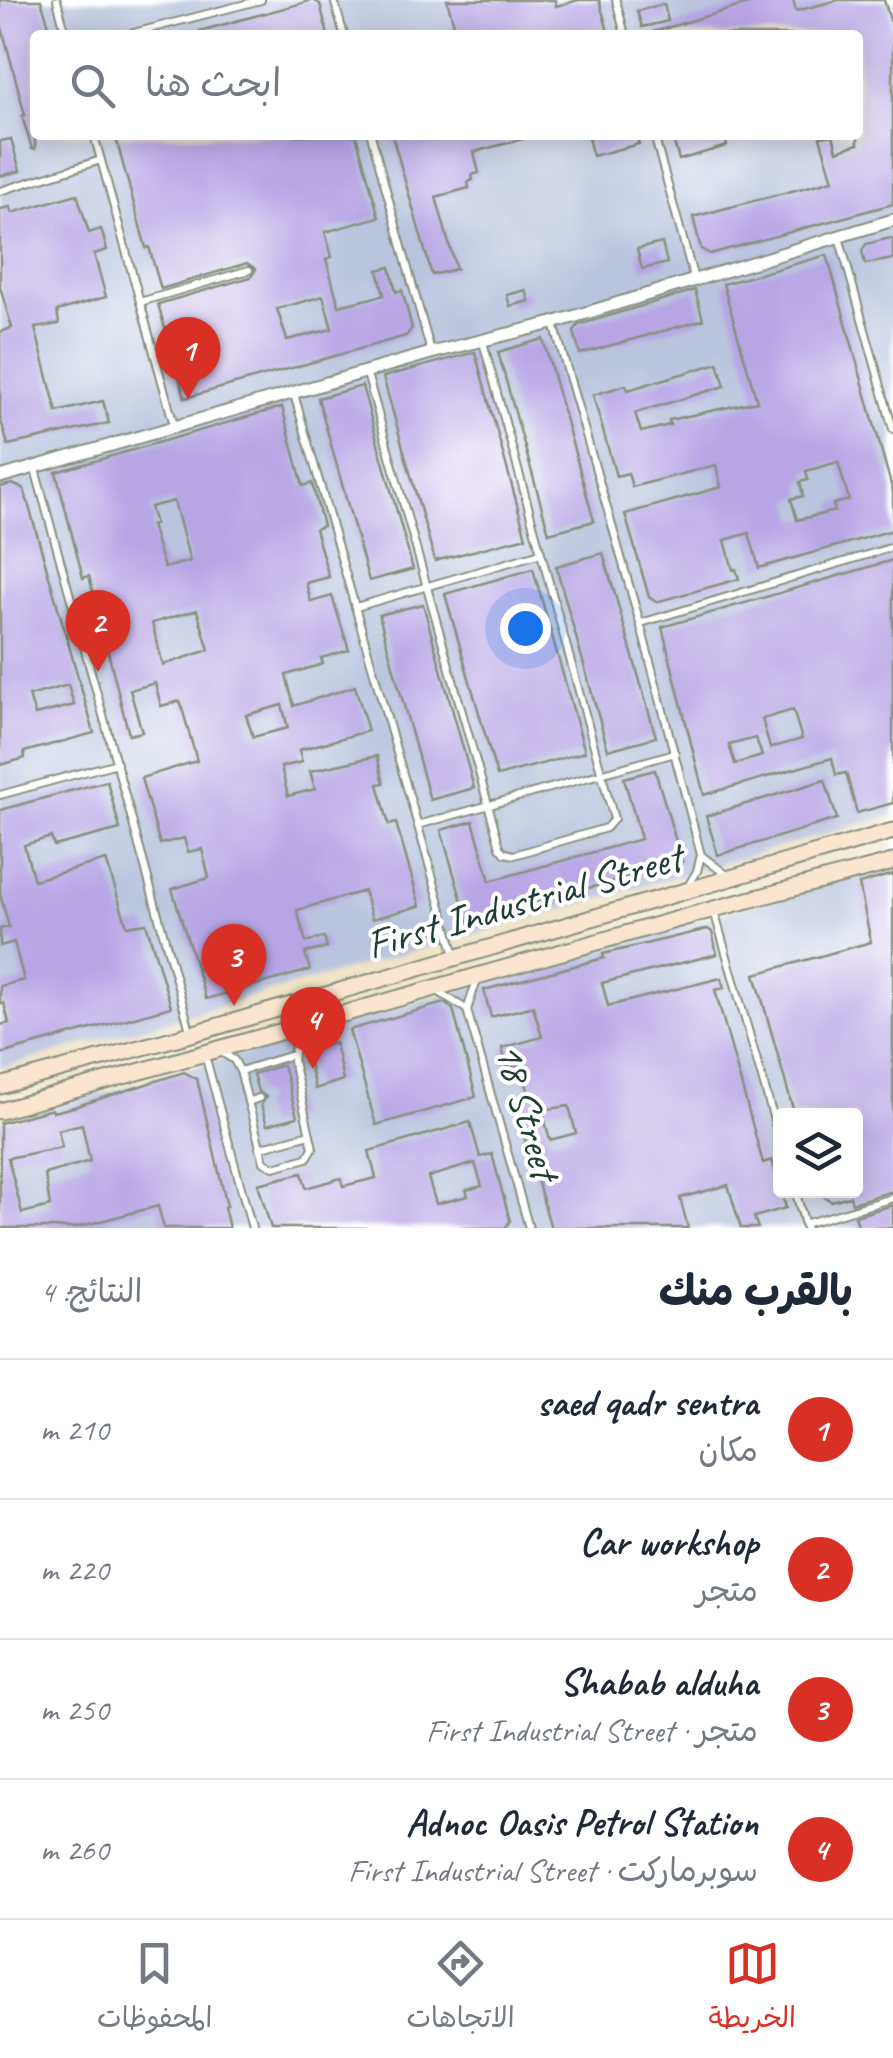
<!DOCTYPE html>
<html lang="ar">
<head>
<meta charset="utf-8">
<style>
	body { margin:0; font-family:Caveat,"Playpen Sans Arabic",sans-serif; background:#f2f2f3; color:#1f2937; direction:rtl }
	.controls { position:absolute; right:30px; bottom:30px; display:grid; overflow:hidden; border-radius:10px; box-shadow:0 5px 25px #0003 }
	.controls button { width:90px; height:90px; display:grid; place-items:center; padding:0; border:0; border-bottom:2px solid #e0e1e3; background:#fff; color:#1f2937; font:50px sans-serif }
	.you { position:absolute; left:525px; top:628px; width:35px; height:35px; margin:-25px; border:8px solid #fff; border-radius:50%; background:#1a73e8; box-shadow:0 0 0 15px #1a73e833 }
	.badge { display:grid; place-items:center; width:65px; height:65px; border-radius:50%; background:#d93025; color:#fff; font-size:32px; font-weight:700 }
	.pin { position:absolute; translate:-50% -82px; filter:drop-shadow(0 2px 5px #0008) }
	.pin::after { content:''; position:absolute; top:52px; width:35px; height:30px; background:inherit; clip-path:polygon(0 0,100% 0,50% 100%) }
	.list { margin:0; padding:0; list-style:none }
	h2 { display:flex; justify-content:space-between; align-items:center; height:130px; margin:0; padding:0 40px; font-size:42px }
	h2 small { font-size:32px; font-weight:400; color:#747a83 }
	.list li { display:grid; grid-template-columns:65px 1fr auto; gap:30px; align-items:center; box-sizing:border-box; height:140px; padding:0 40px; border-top:2px solid #e0e1e3 }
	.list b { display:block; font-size:38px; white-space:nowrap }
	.list p { margin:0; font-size:32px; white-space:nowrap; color:#747a83 }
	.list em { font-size:32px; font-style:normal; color:#747a83 }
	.icon { flex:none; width:55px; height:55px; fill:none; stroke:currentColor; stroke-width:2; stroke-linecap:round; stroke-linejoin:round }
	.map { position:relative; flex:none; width:893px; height:1228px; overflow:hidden; direction:ltr }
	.search { position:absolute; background:#fff; box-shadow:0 5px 25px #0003; left:30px; right:30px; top:30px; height:110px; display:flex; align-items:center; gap:25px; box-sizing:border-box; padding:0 35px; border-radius:10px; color:#747a83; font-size:38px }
	.sheet { height:690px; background:#fff }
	nav { display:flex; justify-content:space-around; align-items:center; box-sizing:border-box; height:140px; border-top:2px solid #e0e1e3; background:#fff; font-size:28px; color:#747a83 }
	nav a { display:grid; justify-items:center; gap:5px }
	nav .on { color:#d93025 }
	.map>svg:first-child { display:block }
	.industrial { fill:#bac4de; fill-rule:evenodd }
	.building { fill:#b7a5e5; fill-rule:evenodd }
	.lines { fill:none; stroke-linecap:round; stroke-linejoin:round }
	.service-casing { stroke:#87907e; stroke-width:10 }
	.minor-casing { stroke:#87907e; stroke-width:15 }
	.secondary-casing { stroke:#87907e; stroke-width:19 }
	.service { stroke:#fff; stroke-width:6 }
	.minor { stroke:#fff; stroke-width:11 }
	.secondary { stroke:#fbe5cf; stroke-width:15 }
	.labels { text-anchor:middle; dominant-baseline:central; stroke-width:8; stroke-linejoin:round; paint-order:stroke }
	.street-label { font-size:42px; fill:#1f3d34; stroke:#fff }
</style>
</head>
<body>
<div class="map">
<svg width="893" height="1228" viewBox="0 0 893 1228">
	<rect width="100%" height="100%" fill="#fff"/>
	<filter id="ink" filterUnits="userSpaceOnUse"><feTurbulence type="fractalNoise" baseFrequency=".01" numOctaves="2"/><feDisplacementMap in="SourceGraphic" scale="20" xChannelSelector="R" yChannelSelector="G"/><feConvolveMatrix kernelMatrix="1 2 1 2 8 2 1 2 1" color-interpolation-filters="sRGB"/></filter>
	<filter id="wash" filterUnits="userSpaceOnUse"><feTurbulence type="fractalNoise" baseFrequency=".0048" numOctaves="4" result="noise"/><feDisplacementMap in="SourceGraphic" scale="40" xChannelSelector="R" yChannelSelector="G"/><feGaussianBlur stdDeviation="2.25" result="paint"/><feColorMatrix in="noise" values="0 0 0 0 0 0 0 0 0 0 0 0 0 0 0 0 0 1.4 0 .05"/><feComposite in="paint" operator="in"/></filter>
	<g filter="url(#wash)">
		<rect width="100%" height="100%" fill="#efe4c7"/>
		<g class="industrial">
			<path d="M0,0H893V815L0,1068ZM35,35H858V135H35Z"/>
			<path d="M893,864V1228H0V1123ZM780,1116H856V1190H780Z"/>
		</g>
		<g id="blocks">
			<g class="building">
				<polygon points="0,0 41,0 52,35 35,35 35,149 32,149 22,116 25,115 0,20"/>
				<polygon points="313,0 320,4 328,35 201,35 200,31"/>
				<polygon points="447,0 555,0 556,6 579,0 599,0 609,35 457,35"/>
				<polygon points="761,0 793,0 796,11 838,0 884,0 893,31 893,204 710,254 701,249 693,217 833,180 820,137 833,135 837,151 858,144 858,35 653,35 653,32"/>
				<polygon points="664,4 668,21 642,27 637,11"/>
				<path d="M115,135H356L379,217L325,232L332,257L326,259L339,306L384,295L378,270L390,267L396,292L402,290L412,328L406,336L185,398L158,304L251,277L256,269L247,263L161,289L149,247L146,248ZM323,296L332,329L287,340L277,309Z"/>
				<polygon points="392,135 526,135 526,138 474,152 479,173 472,175 473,180 468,182 469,188 436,197 456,269 432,275"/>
				<polygon points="601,135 636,135 639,144 593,156 588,138"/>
				<polygon points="689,135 724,135 727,146 679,160 673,139"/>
				<polygon points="11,139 20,171 0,176 0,141"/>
				<polygon points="77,194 89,233 101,229 107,250 94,254 106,297 57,311 59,324 35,328 57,412 103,401 109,423 8,445 0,417 0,332 12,328 0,287 0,209 10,207 12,213"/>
				<polygon points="890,238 893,240 893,259 865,264 862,251 866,244"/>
				<polygon points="662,243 667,263 642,269 637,249"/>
				<path d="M827,255L893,492V530L759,568L749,533L725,540L733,570L736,569L739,579L656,602L649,597L625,514L721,487L716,465L632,487L628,473L616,476L593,395L626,385L628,390L718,363L725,386L635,413L641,432L670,425L669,420L757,401L723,284ZM838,462L849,500L833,504L835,511L797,520L791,499L803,496L800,482L808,480L806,471Z"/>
				<polygon points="526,290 529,301 510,306 507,295"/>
				<polygon points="695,290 703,320 580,354 574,332 578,325"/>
				<polygon points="543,339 594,521 549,533 498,352"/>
				<polygon points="475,352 526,537 435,561 383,377"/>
				<polygon points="362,386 413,569 369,581 318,398"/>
				<path d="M282,407L303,486L312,483L323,526L315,529L329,577L306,583L311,602L332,596L349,650L321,658L323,664L286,675L294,706L355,686L368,731L299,750L302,762L281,767L288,796L315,789L310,771L377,756L384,783L378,784L389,825L396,823L420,906L372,919L364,891L297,910L306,942L324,937L327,948L305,953L310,970L206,999L172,889L209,878L202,849L188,852L184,838L160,844L141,778L197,761L180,701L161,706L155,683L130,690L142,732L129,735L89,576L83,578L56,472ZM174,501L190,561L164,568L151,525L155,524L150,507ZM197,610L209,650L163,665L152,623ZM282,705L288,728L253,737L246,715Z"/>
				<path d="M12,484L24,489L94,733L24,752L25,758L0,765V487ZM68,685L74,705L35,715L29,696Z"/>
				<polygon points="603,553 656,737 608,750 556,566"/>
				<path d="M893,560V803L857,813L846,773L836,775L832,758L704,795L662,627ZM793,710L802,739L770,748L762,719ZM756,738L762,756L735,764L729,745Z"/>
				<polygon points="533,569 585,752 497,776 445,594"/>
				<polygon points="423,604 474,788 430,800 379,615"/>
				<polygon points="655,770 682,862 468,922 441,830 473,821 490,881 641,839 624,778"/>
				<polygon points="825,780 837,819 718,855 706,816"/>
				<polygon points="107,781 120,829 54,846 51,837 24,845 34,880 106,860 127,926 146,923 171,1007 0,1054 0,1025 9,1023 4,1003 0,1004 0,986 24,980 14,942 0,946 0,929 9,927 0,894 0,810"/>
				<polygon points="893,874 893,1191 852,1203 850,1196 831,1201 814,1190 856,1190 856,1116 795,1116 755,974 871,942 859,884"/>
				<path d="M708,929L712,932L717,954L602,983L608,1006L721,978L724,988L715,990L763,1163L772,1160L786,1208L754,1217L758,1228H741L728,1185L680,1198L688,1228H551L513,1098L529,1094L521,1064L507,1068L502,1048L542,1037L533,1006L491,1017L484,990L604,958L603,954ZM569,1106L576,1133L550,1140L542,1110Z"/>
				<polygon points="444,1003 453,1009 476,1097 376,1125 349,1030"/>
				<polygon points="335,1043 343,1080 315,1089 306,1050"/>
				<polygon points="283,1065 297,1117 267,1125 261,1105 266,1097 258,1091 253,1074"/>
				<path d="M184,1072L197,1079L227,1206L224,1207L229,1228H164L158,1206L74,1228H0V1123L52,1109L53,1112L74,1107ZM82,1124L90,1161L45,1174L50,1206L22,1213L8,1158L62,1147L58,1130Z"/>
				<path d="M470,1122L480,1157L492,1154L510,1221L505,1228H271L258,1184L302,1173L306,1188L341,1178L343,1186L376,1178L369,1151ZM475,1163L482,1186L466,1190L468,1196L436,1204L428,1177Z"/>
				<polygon points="893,1205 893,1228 859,1228 855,1216"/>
			</g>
		</g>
	</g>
	<g filter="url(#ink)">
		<use href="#blocks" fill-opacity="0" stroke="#87907e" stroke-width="2.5"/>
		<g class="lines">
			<defs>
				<g id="service">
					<polyline points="57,0 66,35"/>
					<polyline points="334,0 344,35"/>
					<polyline points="616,0 625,35"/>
					<polyline points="126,35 261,0"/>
					<polyline points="94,135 174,425"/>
					<polyline points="371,135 431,352"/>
					<polyline points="654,135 694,279"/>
					<polyline points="0,191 101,160"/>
					<polyline points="839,237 893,429"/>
					<polyline points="140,302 249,270"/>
					<polyline points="554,324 640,623 701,855 697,871 687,888"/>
					<polyline points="367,374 500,847 505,853 514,855 606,828 614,819 483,342"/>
					<polyline points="294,394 455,955"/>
					<polyline points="35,469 191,1034"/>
					<polyline points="356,607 541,553"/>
					<polyline points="641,623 893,547"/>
					<polyline points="0,795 117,763"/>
					<polyline points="418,825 675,753"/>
					<polyline points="702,856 728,876"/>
					<polyline points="714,911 780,1141"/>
					<polyline points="477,980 467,1010 529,1228"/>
					<polyline points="439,992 466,1009"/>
					<polyline points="221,1052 234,1060 240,1071 264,1162 274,1167 307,1158 313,1148 293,1061 297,1030"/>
					<polyline points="205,1055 252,1228"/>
					<polyline points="240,1071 292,1055"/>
					<polyline points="248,1102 259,1098"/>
					<polyline points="259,1148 310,1134"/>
					<polyline points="795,1190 806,1228"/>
					<polyline points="804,1224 893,1198"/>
				</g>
				<polyline id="minor" points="0,477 431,353 553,323 893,220"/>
				<g id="secondary">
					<polyline points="0,1086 191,1034 893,831"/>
					<polyline points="0,1111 714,909 893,862"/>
				</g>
			</defs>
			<use href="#service" class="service-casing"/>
			<use href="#minor" class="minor-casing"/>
			<use href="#secondary" class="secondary-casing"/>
			<use href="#service" class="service"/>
			<use href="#minor" class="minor"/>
			<use href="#secondary" class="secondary"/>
		</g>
	</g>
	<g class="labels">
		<g class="street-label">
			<text transform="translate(524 901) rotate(-16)">First Industrial Street</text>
			<text transform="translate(527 1111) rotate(74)">18 Street</text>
		</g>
	</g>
</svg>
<div class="controls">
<button><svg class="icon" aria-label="layers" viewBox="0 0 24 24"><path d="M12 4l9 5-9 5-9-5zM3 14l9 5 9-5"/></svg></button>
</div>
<div class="you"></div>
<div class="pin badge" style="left:188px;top:399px">1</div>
<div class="pin badge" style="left:98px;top:672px">2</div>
<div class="pin badge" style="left:234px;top:1006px">3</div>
<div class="pin badge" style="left:313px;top:1069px">4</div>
<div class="search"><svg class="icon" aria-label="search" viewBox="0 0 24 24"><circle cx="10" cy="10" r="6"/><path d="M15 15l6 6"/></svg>ابحث هنا</div>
</div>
<section class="sheet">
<h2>بالقرب منك<small>النتائج: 4</small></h2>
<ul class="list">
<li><span class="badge">1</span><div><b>saed qadr sentra</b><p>مكان</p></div><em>210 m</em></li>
<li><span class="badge">2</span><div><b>Car workshop</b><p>متجر</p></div><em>220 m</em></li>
<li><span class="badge">3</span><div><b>Shabab alduha</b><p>متجر · First Industrial Street</p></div><em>250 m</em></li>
<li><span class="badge">4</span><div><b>Adnoc Oasis Petrol Station</b><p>سوبرماركت · First Industrial Street</p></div><em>260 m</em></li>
</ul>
</section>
<nav>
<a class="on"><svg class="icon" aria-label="map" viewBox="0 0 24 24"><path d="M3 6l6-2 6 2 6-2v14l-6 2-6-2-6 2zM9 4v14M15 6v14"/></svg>الخريطة</a>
<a><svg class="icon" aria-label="directions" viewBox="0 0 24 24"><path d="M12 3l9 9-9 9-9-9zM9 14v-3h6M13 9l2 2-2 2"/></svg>الاتجاهات</a>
<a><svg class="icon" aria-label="saved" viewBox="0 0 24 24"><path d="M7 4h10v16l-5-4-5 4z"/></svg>المحفوظات</a>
</nav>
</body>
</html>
